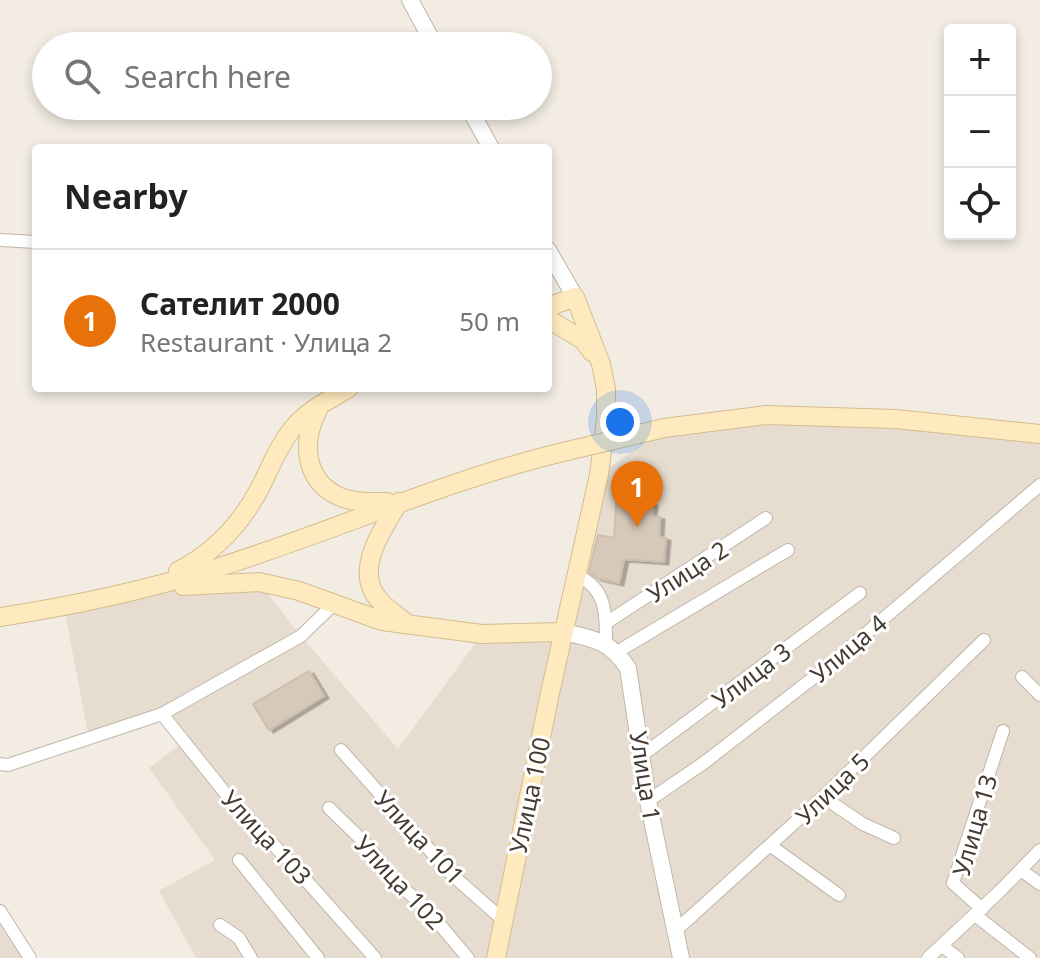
<!DOCTYPE html>
<html lang="en">
<head>
<meta charset="utf-8">
<style>
	body { margin:0; font-family:"Noto Sans",sans-serif; background:#f6f6f6; color:#222 }
	.controls { position:absolute; right:24px; top:24px; display:grid; overflow:hidden; border-radius:8px; box-shadow:0 4px 12px #0003 }
	.controls button { width:72px; height:72px; display:grid; place-items:center; padding:0; border:0; border-bottom:2px solid #e0e0e0; background:#fff; color:#222; font:40px sans-serif }
	.you { position:absolute; left:620px; top:422px; width:28px; height:28px; margin:-20px; border:6px solid #fff; border-radius:50%; background:#1a73e8; box-shadow:0 0 0 12px #1a73e833 }
	.badge { display:grid; place-items:center; width:52px; height:52px; border-radius:50%; background:#ff1c0c; color:#fff; font-size:26px; font-weight:700 }
	.pin { position:absolute; translate:-50% -66px; filter:drop-shadow(0 2px 4px #0008) }
	.pin::after { content:''; position:absolute; top:42px; width:28px; height:24px; background:inherit; clip-path:polygon(0 0,100% 0,50% 100%) }
	.list { margin:0; padding:0; list-style:none }
	h2 { display:flex; justify-content:space-between; align-items:center; height:104px; margin:0; padding:0 32px; font-size:34px }
	h2 small { font-size:26px; font-weight:400; color:#767676 }
	.list li { display:grid; grid-template-columns:52px 1fr auto; gap:24px; align-items:center; box-sizing:border-box; height:144px; padding:0 32px; border-top:2px solid #e0e0e0 }
	.list b { display:block; font-size:30px; white-space:nowrap }
	.list p { margin:0; font-size:26px; white-space:nowrap; color:#767676 }
	.list em { font-size:26px; font-style:normal; color:#767676 }
	.icon { flex:none; width:44px; height:44px; fill:none; stroke:currentColor; stroke-width:2; stroke-linecap:round; stroke-linejoin:round }
	.map { position:relative; flex:none; width:1040px; height:958px; overflow:hidden }
	.search { position:absolute; background:#fff; box-shadow:0 4px 12px #0003; left:32px; top:32px; width:520px; height:88px; display:flex; align-items:center; gap:20px; box-sizing:border-box; padding:0 28px; border-radius:44px; color:#767676; font-size:30px }
	.panel { position:absolute; background:#fff; box-shadow:0 4px 12px #0003; left:32px; top:144px; width:520px; height:248px; border-radius:8px }
	.map>svg:first-child { display:block }
	.residential { fill:#e6ddd0 }
	.building { fill:#d7c9ba; stroke:#cfbeaa; stroke-width:2; filter:url(#shadow) }
	.lines { fill:none; stroke-linecap:round; stroke-linejoin:round }
	.minor-casing { stroke:#c1b6a7; stroke-width:14 }
	.tertiary-casing { stroke:#c1b6a7; stroke-width:18 }
	.secondary-casing { stroke:#d4bd8f; stroke-width:20 }
	.minor { stroke:#fff; stroke-width:12 }
	.tertiary { stroke:#fff; stroke-width:16 }
	.secondary { stroke:#ffeabf; stroke-width:18 }
	.secondary-bridge-casing { stroke:#d4bd8f; stroke-width:20; stroke-linecap:butt }
	.secondary-bridge { stroke:#ffeabf; stroke-width:18 }
	.labels { text-anchor:middle; dominant-baseline:central; stroke-width:6; stroke-linejoin:round; paint-order:stroke }
	.street-label { font-size:24px; fill:#443c32; stroke:#fff }
</style>
</head>
<body>
<div class="map">
<svg width="1040" height="958" viewBox="0 0 1040 958">
	<defs>
		<filter id="shadow"><feDropShadow dx="4.5" dy="2.5" stdDeviation="0" flood-color="#0004"/></filter>
	</defs>
	<rect width="100%" height="100%" fill="#f2ece2"/>
	<g class="residential">
		<polygon points="716,421 1040,434 1040,958 196,958 159,891 215,860 149,768 184,742 162,714 89,739 64,607 140,590 259,582 301,636 398,749 482,634 564,632 599,475 664,428"/>
		<polygon points="0,911 30,958 0,958"/>
	</g>
	<g class="building">
		<polygon points="618,476 650,478 648,503 653,503 652,516 660,517 659,537 666,538 664,562 624,559 619,583 597,578 589,572 598,535 614,538"/>
		<polygon points="309,671 324,696 269,730 253,704"/>
	</g>
	<g class="lines">
		<defs>
			<g id="minor">
				<polyline points="0,240 36,242"/>
				<path d="M578,576C607,589 606,615 606,644"/>
				<polyline points="606,623 766,518"/>
				<polyline points="617,652 788,550"/>
				<polyline points="1022,677 1040,695"/>
				<polyline points="162,714 234,804 288,860 375,958"/>
				<polyline points="341,750 451,874 502,919"/>
				<polyline points="641,756 860,593"/>
				<polyline points="0,764 8,765 162,714 301,636 335,603"/>
				<polyline points="823,797 863,824 894,838"/>
				<polyline points="648,801 705,762 822,671 1040,485"/>
				<polyline points="329,808 368,846 395,881 425,907 468,958"/>
				<polyline points="771,846 839,895"/>
				<polyline points="239,860 318,958"/>
				<polyline points="1021,870 1040,884"/>
				<polyline points="982,909 953,883 1003,731"/>
				<polyline points="0,911 30,958"/>
				<polyline points="975,915 1030,958"/>
				<polyline points="220,925 239,938 251,958"/>
				<polyline points="674,932 823,797 984,640"/>
				<polyline points="942,946 958,958"/>
				<polyline points="928,958 1000,891 1040,850"/>
			</g>
			<g id="tertiary">
				<polyline points="410,0 435,46"/>
				<polyline points="468,106 491,148"/>
				<polyline points="548,250 575,297"/>
				<path d="M564,632C595,639 610,641 628,668L648,801L681,958"/>
			</g>
			<g id="secondary">
				<polyline points="548,319 583,340 592,352"/>
				<path d="M318,410C302,440 303,479 338,496C353,503 371,502 387,502"/>
				<polyline points="664,428 766,415 896,419 1040,434"/>
				<path d="M399,502C383,529 352,571 380,601C387,609 397,615 405,622"/>
				<path d="M178,571C215,552 241,524 260,488C270,468 279,445 293,428C308,410 329,400 349,388"/>
				<polyline points="183,586 259,582 299,591 382,621 482,634 564,632"/>
				<path d="M0,617C72,606 143,591 213,569C330,533 440,482 559,453"/>
				<polyline points="496,958 550,693 599,475 606,419 606,389 601,364 575,297 548,307"/>
			</g>
		</defs>
		<use href="#minor" class="minor-casing"/>
		<use href="#tertiary" class="tertiary-casing"/>
		<use href="#secondary" class="secondary-casing"/>
		<use href="#minor" class="minor"/>
		<use href="#tertiary" class="tertiary"/>
		<use href="#secondary" class="secondary"/>
		<defs>
			<polyline id="secondary-bridge" points="559,453 664,428"/>
		</defs>
		<use href="#secondary-bridge" class="secondary-bridge-casing"/>
		<use href="#secondary-bridge" class="secondary-bridge"/>
	</g>
	<g class="labels">
		<g class="street-label">
			<text transform="translate(687 571) rotate(-33)">Улица 2</text>
			<text transform="translate(848 648) rotate(-40)">Улица 4</text>
			<text transform="translate(751 675) rotate(-37)">Улица 3</text>
			<text transform="translate(646 776) rotate(81)">Улица 1</text>
			<text transform="translate(832 788) rotate(-44)">Улица 5</text>
			<text transform="translate(529 795) rotate(-78)">Улица 100</text>
			<text transform="translate(974 825) rotate(-74)">Улица 13</text>
			<text transform="translate(267 837) rotate(47)">Улица 103</text>
			<text transform="translate(420 837) rotate(47)">Улица 101</text>
			<text transform="translate(400 882) rotate(47)">Улица 102</text>
		</g>
	</g>
</svg>
<div class="controls">
<button>+</button>
<button>−</button>
<button><svg class="icon" aria-label="locate" viewBox="0 0 24 24"><circle cx="12" cy="12" r="6"/><path d="M12 2v4M12 18v4M2 12h4M18 12h4"/></svg></button>
</div>
<div class="you"></div>
<div class="pin badge" style="left:637px;top:527px;background:#e8710a">1</div>
<div class="search"><svg class="icon" aria-label="search" viewBox="0 0 24 24"><circle cx="10" cy="10" r="6"/><path d="M15 15l6 6"/></svg>Search here</div>
<section class="panel">
<h2>Nearby<small></small></h2>
<ul class="list">
<li><span class="badge" style="background:#e8710a">1</span><div><b>Сателит 2000</b><p>Restaurant · Улица 2</p></div><em>50 m</em></li>
</ul>
</section>
</div>
</body>
</html>
